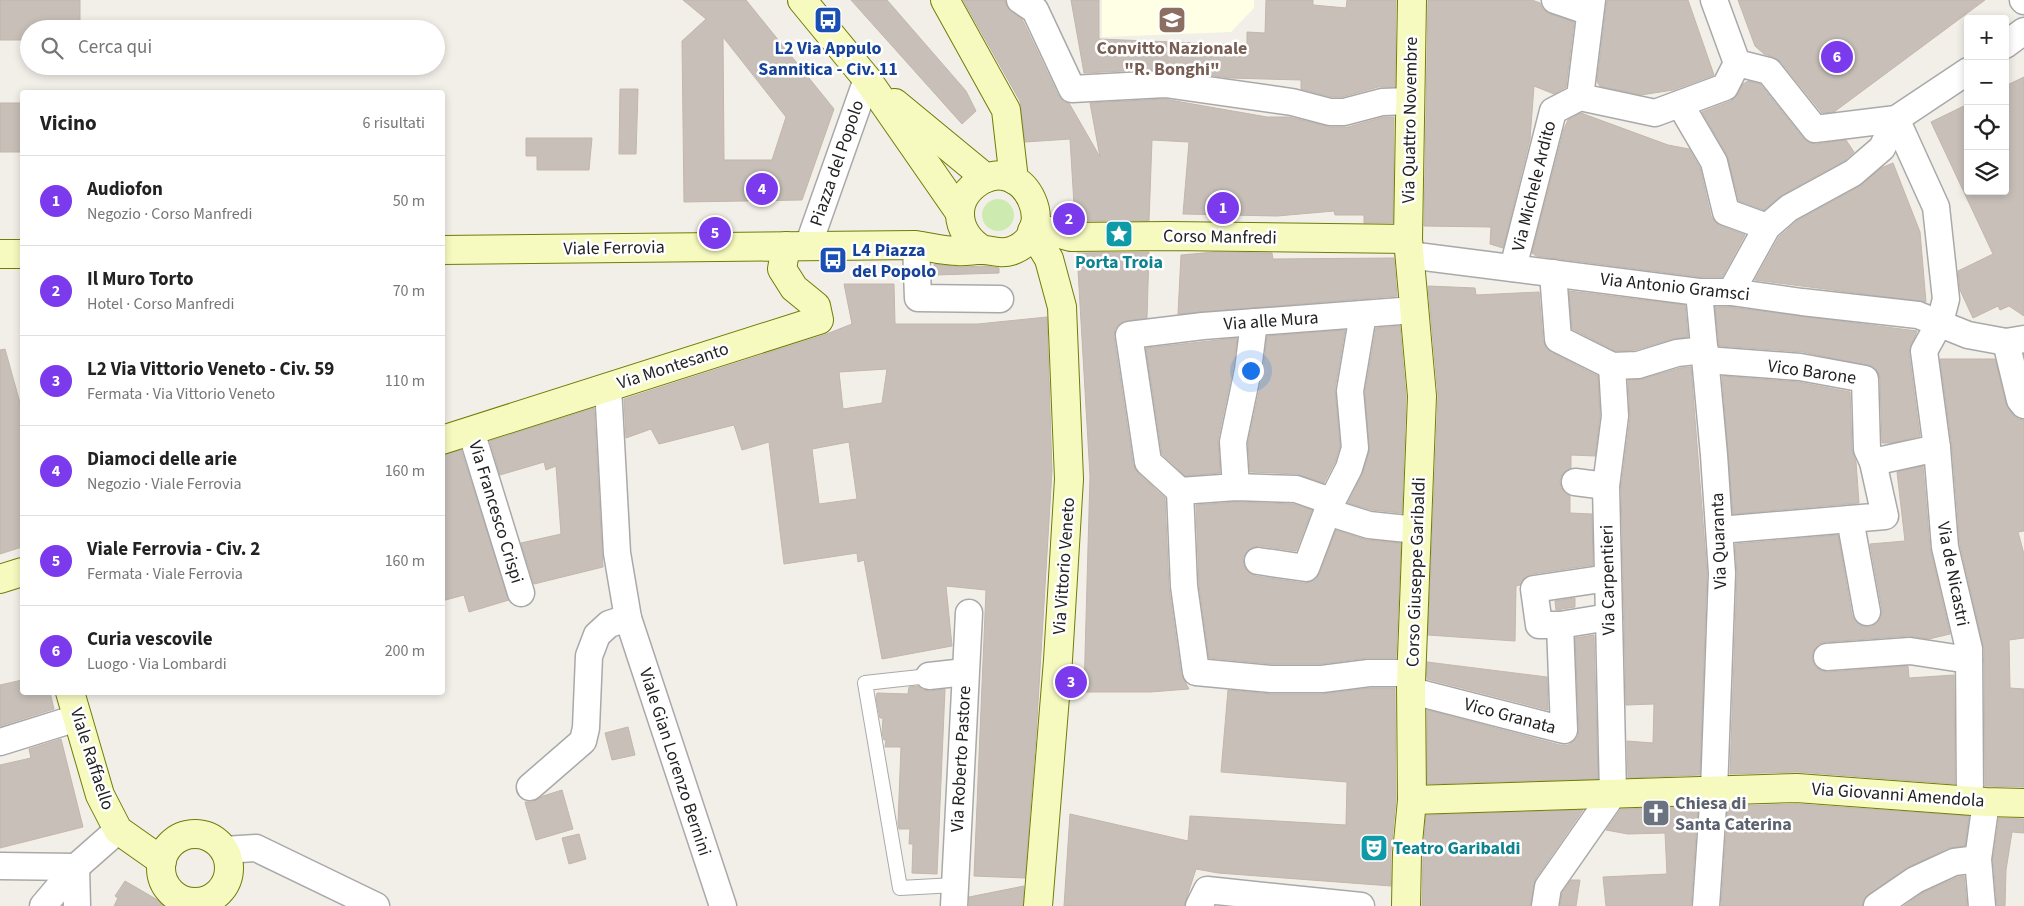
<!DOCTYPE html>
<html lang="it">
<head>
<meta charset="utf-8">
<style>
	body { margin:0; font-family:"Source Sans 3",sans-serif; background:#f2f2f2; color:#222 }
	.controls { position:absolute; right:15px; top:15px; display:grid; overflow:hidden; border-radius:5px; box-shadow:0 2px 8px #0003 }
	.controls button { width:45px; height:45px; display:grid; place-items:center; padding:0; border:0; border-bottom:1px solid #e0e0e0; background:#fff; color:#222; font:25px sans-serif }
	.you { position:absolute; left:1250px; top:370px; width:18px; height:18px; margin:-12px; border:4px solid #fff; border-radius:50%; background:#1a73e8; box-shadow:0 0 0 8px #1a73e833 }
	.badge { display:grid; place-items:center; width:32px; height:32px; border-radius:50%; background:#7c3aed; color:#fff; font-size:16px; font-weight:700 }
	.pin { position:absolute; translate:-50% -50%; border:2px solid #fff; box-shadow:0 1px 5px #0006 }
	.list { margin:0; padding:0; list-style:none }
	h2 { display:flex; justify-content:space-between; align-items:center; height:65px; margin:0; padding:0 20px; font-size:21px }
	h2 small { font-size:16px; font-weight:400; color:#767676 }
	.list li { display:grid; grid-template-columns:32px 1fr auto; gap:15px; align-items:center; box-sizing:border-box; height:90px; padding:0 20px; border-top:1px solid #e0e0e0 }
	.list b { display:block; font-size:19px; white-space:nowrap }
	.list p { margin:0; font-size:16px; white-space:nowrap; color:#767676 }
	.list em { font-size:16px; font-style:normal; color:#767676 }
	.icon { flex:none; width:28px; height:28px; fill:none; stroke:currentColor; stroke-width:2; stroke-linecap:round; stroke-linejoin:round }
	.map { position:relative; flex:none; width:2024px; height:906px; overflow:hidden }
	.search { position:absolute; background:#fff; box-shadow:0 2px 8px #0003; left:20px; top:20px; width:425px; height:55px; display:flex; align-items:center; gap:12px; box-sizing:border-box; padding:0 18px; border-radius:28px; color:#767676; font-size:19px }
	.panel { position:absolute; background:#fff; box-shadow:0 2px 8px #0003; left:20px; top:90px; width:425px; height:605px; border-radius:5px }
	.map>svg:first-child { display:block }
	.education { fill:#ffffe5 }
	.grass { fill:#cdebb0 }
	.building { fill:#c7bfb8; stroke:#c4b6ab; fill-rule:evenodd }
	.lines { fill:none; stroke-linecap:round; stroke-linejoin:round }
	.lane-casing { stroke:#a9a9a9; stroke-width:16 }
	.street-casing { stroke:#a9a9a9; stroke-width:29 }
	.secondary-casing { stroke:#707d05; stroke-width:30 }
	.lane { stroke:#fff; stroke-width:14 }
	.street { stroke:#fff; stroke-width:26 }
	.secondary { stroke:#f7fabf; stroke-width:28 }
	.labels { text-anchor:middle; dominant-baseline:central; stroke-width:5; stroke-linejoin:round; paint-order:stroke }
	.transit-label { font-size:18px; font-weight:bold; fill:#164399; stroke:#fff }
	.education-label { font-size:18px; font-weight:bold; fill:#785e54; stroke:#fff }
	.street-label { font-size:18px; fill:#222; stroke:#fff }
	.culture-label { font-size:18px; font-weight:bold; fill:#0d838f; stroke:#fff }
	.worship-label { font-size:18px; font-weight:bold; fill:#5b616d; stroke:#fff; text-anchor:start }
</style>
</head>
<body>
<div class="map">
<svg width="2024" height="906" viewBox="0 0 2024 906">
	<rect width="100%" height="100%" fill="#f2efe9"/>
	<polygon class="education" points="1102,0 1254,0 1254,8 1231,32 1102,37"/>
	<circle class="grass" cx="998" cy="215" r="16"/>
	<g class="building">
		<polygon points="0,0 80,0 80,29 29,29 29,40 0,40"/>
		<path d="M683,0H746L834,109L802,200L684,202L682,41L706,19ZM723,37L786,117L772,160H724Z"/>
		<polygon points="851,0 887,0 966,91 976,111 962,124"/>
		<polygon points="963,0 1005,0 1007,7 1022,19 1058,95 1064,102 1069,103 1100,157 1090,103 1164,99 1267,117 1289,117 1330,127 1348,127 1384,117 1394,117 1393,223 1364,223 1364,215 1335,215 1334,211 1277,216 1183,214 1189,142 1152,140 1149,221 1075,221 1070,139 1025,142 1020,101"/>
		<polygon points="1071,0 1099,0 1099,39 1247,45 1247,32 1265,33 1266,0 1313,0 1313,5 1346,8 1347,0 1396,0 1395,87 1378,87 1342,97 1332,97 1301,89 1301,80 1230,78 1164,69 1084,73"/>
		<polygon points="1428,0 1532,0 1540,3 1543,9 1550,14 1574,22 1566,87 1554,94 1534,86 1530,139 1503,248 1490,244 1491,227 1424,226"/>
		<polygon points="1607,0 1688,0 1714,75 1673,90 1641,95 1600,86 1597,82"/>
		<polygon points="1738,0 1985,0 1834,112 1822,113 1781,62 1773,57 1764,54 1755,46"/>
		<polygon points="2024,77 2024,316 2009,306 2000,310 1998,306 1973,318 1960,290 1958,271 1993,254 1931,122 1968,104 1968,191 2005,191 2005,86"/>
		<polygon points="1748,81 1760,84 1803,138 1809,143 1817,144 1846,140 1854,152 1844,161 1782,195 1764,210 1739,201 1727,155 1702,112 1731,101 1738,94 1743,84"/>
		<polygon points="620,89 638,89 636,154 619,154"/>
		<rect x="0" y="103" width="22" height="49"/>
		<polygon points="1581,113 1668,145 1689,149 1700,168 1711,216 1715,222 1721,226 1745,235 1722,277 1700,277 1552,258 1536,256 1532,253 1564,129 1568,120"/>
		<polygon points="526,138 592,138 589,170 537,170 537,156 526,156"/>
		<polygon points="1893,163 1920,232 1926,302 1755,280 1779,237 1798,220 1860,186 1881,168"/>
		<polygon points="1149,252 1147,318 1120,323 1115,329 1114,337 1133,464 1138,473 1165,498 1169,588 1181,674 1189,689 1150,692 1084,692 1090,476 1077,253"/>
		<polygon points="1215,252 1272,253 1273,259 1394,258 1397,296 1178,314 1181,255"/>
		<polygon points="934,264 960,267 986,266 999,268 999,273 935,275"/>
		<path d="M844,284H894L895,324H978L1047,317L1052,471L1036,736L1025,878L974,876L986,590L946,586L952,646L882,659L864,560L858,562L857,553L784,564L769,442L742,450L734,425L659,444L651,429L626,438L624,399L824,335L852,324ZM887,369L882,403L843,409L839,372ZM849,442L857,499L819,504L812,449Z"/>
		<polygon points="1428,286 1475,288 1476,295 1539,292 1543,340 1546,348 1551,352 1598,376 1600,415 1595,456 1571,455 1571,468 1563,473 1560,481 1561,488 1570,496 1570,513 1592,514 1593,565 1532,574 1524,578 1520,585 1516,586 1515,641 1428,635 1438,396"/>
		<polygon points="1569,291 1685,305 1688,337 1673,339 1635,350 1615,351 1572,329"/>
		<polygon points="1715,307 1730,307 1917,331 1909,353 1920,436 1892,443 1882,443 1880,379 1878,372 1874,367 1803,352 1719,346"/>
		<polygon points="1400,326 1406,396 1402,513 1372,510 1348,503 1362,475 1369,452 1365,392 1376,328"/>
		<polygon points="1345,330 1335,389 1340,446 1335,462 1324,483 1297,474 1250,472 1248,443 1263,373 1267,336"/>
		<polygon points="1237,338 1233,368 1218,439 1220,473 1185,476 1162,454 1146,348"/>
		<polygon points="5,349 22,410 22,547 0,554 0,350"/>
		<polygon points="1940,359 1995,359 2006,404 2013,415 2018,419 2024,420 2024,531 2018,532 2024,554 2024,638 2009,640 2010,688 2024,689 2024,787 1985,786 1984,649 1960,545 1952,447"/>
		<polygon points="1691,367 1707,573 1700,775 1628,778 1627,741 1653,743 1654,704 1626,705 1621,487 1630,418 1628,380 1642,379 1680,368"/>
		<polygon points="1722,376 1798,382 1850,392 1852,449 1856,462 1859,503 1733,514"/>
		<polygon points="594,408 603,567 534,584 521,543 561,534 556,466 546,470 544,462 500,475 490,441"/>
		<polygon points="461,450 509,600 469,612 464,595 442,601 442,455"/>
		<polygon points="1923,466 1930,548 1950,634 1929,639 1909,636 1826,642 1819,644 1814,650 1812,659 1815,666 1821,671 1828,672 1908,666 1909,678 1954,675 1955,784 1798,772 1730,774 1737,574 1735,544 1838,535 1852,615 1855,621 1862,626 1870,627 1876,624 1881,617 1882,610 1870,544 1905,541 1897,472"/>
		<polygon points="1236,502 1293,504 1312,510 1296,551 1260,546 1253,547 1247,551 1243,558 1244,566 1248,572 1256,576 1304,583 1311,582 1320,573 1336,530 1367,540 1401,543 1396,658 1367,658 1321,664 1272,664 1209,658 1199,585 1196,505"/>
		<polygon points="1575,598 1575,607 1556,610 1555,601"/>
		<polygon points="1594,635 1598,779 1427,784 1427,710 1560,745 1568,745 1574,741 1578,736 1579,729 1575,638"/>
		<polygon points="1427,662 1547,677 1548,710 1427,679"/>
		<polygon points="22,680 22,692 50,692 54,709 0,726 0,685"/>
		<polygon points="918,686 923,690 930,691 945,689 937,874 912,873 913,844 909,844 910,829 899,829 898,823 901,747 885,747 886,740 884,740 882,733 883,718 880,718 876,698 877,693 908,694 909,687"/>
		<polygon points="1370,688 1395,688 1396,799 1391,852 1391,886 1218,873 1196,869 1184,906 1064,906 1070,814 1188,841 1190,816 1346,825 1347,782 1221,772 1228,690 1271,694 1322,694"/>
		<polygon points="628,727 635,755 612,760 605,733"/>
		<polygon points="61,739 83,827 0,848 0,765 31,758 29,749"/>
		<polygon points="562,790 573,829 536,840 525,802 533,802 543,796"/>
		<polygon points="1797,804 1969,816 1965,846 1948,848 1907,868 1869,894 1864,899 1862,906 1721,906 1728,806"/>
		<polygon points="1698,807 1691,906 1606,906 1603,877 1667,874 1665,833 1628,834 1606,830 1621,809"/>
		<polygon points="1583,810 1536,878 1530,906 1422,906 1423,854 1426,815"/>
		<polygon points="1999,818 2024,819 2024,833 2012,832 2006,870 2005,906 1997,906 1993,859"/>
		<polygon points="579,834 586,859 569,864 562,838"/>
		<polygon points="1964,876 1967,906 1904,906 1922,893 1958,877"/>
		<polygon points="1571,880 1580,880 1576,906 1560,906 1562,893"/>
		<polygon points="125,881 168,906 114,906 118,898 115,896"/>
		<polygon points="1024,886 1023,906 969,906 969,897"/>
	</g>
	<g class="lines">
		<defs>
			<polyline id="lane" points="929,676 865,683 900,888 955,885"/>
			<g id="street">
				<polyline points="1020,0 1035,10 1072,89 1165,84 1292,102 1330,112 1344,112 1382,102 1410,101"/>
				<polyline points="1555,0 1590,12"/>
				<polyline points="1714,0 1737,63"/>
				<polyline points="2023,0 2024,1"/>
				<polyline points="2005,45 2024,31"/>
				<polyline points="1737,63 1769,71 1815,129 1896,119 1968,71"/>
				<polyline points="1580,97 1655,113 1725,87 1737,63"/>
				<polyline points="1580,97 1592,0"/>
				<polyline points="1680,104 1714,162 1726,212 1767,227"/>
				<polyline points="1896,119 1936,207 1946,299 1940,322 1924,351 1937,448 1945,547 1969,649 1970,800"/>
				<polyline points="916,245 918,298 1000,299"/>
				<polyline points="808,246 867,79"/>
				<polyline points="1409,255 1699,292 1731,292 1802,302 1918,315 1968,335 2006,342 2024,339"/>
				<polyline points="1513,268 1553,111 1580,97"/>
				<polyline points="1553,273 1558,339 1612,366 1638,365 1677,353 1705,350"/>
				<polyline points="1699,292 1714,455 1722,573 1714,791 1706,906"/>
				<polyline points="1731,292 1767,227 1789,208 1853,173 1882,148 1896,119"/>
				<polyline points="2006,342 2020,400 2024,405"/>
				<polyline points="1706,360 1800,367 1865,379 1867,449 1873,462"/>
				<polyline points="608,387 617,553 628,618 723,906"/>
				<polyline points="471,431 521,593"/>
				<polyline points="1575,482 1606,486"/>
				<polyline points="1236,487 1233,442 1248,370 1254,322"/>
				<polyline points="1180,491 1148,462 1129,335 1203,326 1414,310"/>
				<polyline points="1180,491 1184,586 1196,672 1271,679 1322,679 1369,673 1412,673"/>
				<polyline points="1180,491 1236,487 1296,489 1322,498 1334,514 1369,525 1417,530"/>
				<polyline points="1850,519 1867,612"/>
				<polyline points="1720,530 1885,516 1873,462 1937,448"/>
				<polyline points="1258,561 1306,568 1329,507 1349,468 1355,448 1350,391 1363,314"/>
				<polyline points="1560,625 1609,617"/>
				<polyline points="1827,657 1910,651 1969,660"/>
				<polyline points="929,676 965,672"/>
				<polyline points="1412,691 1564,730 1560,625 1539,625 1534,589 1608,578"/>
				<polyline points="0,742 77,718"/>
				<polyline points="530,787 583,741 586,728 589,656 597,635 609,624 628,618"/>
				<polyline points="224,850 256,848 376,906"/>
				<polyline points="0,866 76,867 77,906"/>
				<polyline points="43,906 76,867 118,830"/>
				<polyline points="954,906 969,613"/>
				<polyline points="1199,906 1207,890 1361,906"/>
				<polyline points="1545,906 1548,887 1613,794 1606,486 1615,416 1612,366"/>
				<polyline points="1877,906 1915,880 1954,862 1978,859"/>
				<polyline points="1982,906 1978,859 1986,802"/>
			</g>
			<g id="secondary">
				<polyline points="802,0 867,79 960,213"/>
				<polyline points="945,0 1006,110 1014,180"/>
				<polyline points="895,103 986,178"/>
				<polyline points="1034,227 1071,237 1168,236 1408,239"/>
				<polyline points="1032,231 1049,259 1062,307 1069,479 1058,660 1038,906"/>
				<path d="M442,250L916,245C930,247 944,251 958,251C967,252 976,249 985,250C994,251 1002,254 1011,251C1062,233 1025,156 982,180C951,198 954,232 983,250"/>
				<polyline points="0,254 22,254"/>
				<polyline points="442,440 819,320 816,306 794,288 782,269 786,246"/>
				<polyline points="0,579 22,572"/>
				<polyline points="70,692 100,795 118,830 162,861"/>
				<polyline points="1412,800 1797,788 1986,802 2024,803"/>
				<circle cx="195" cy="868" r="34"/>
				<polyline points="1406,906 1407,853 1412,800 1411,682 1422,396 1408,239 1412,0"/>
			</g>
		</defs>
		<use href="#lane" class="lane-casing"/>
		<use href="#street" class="street-casing"/>
		<use href="#secondary" class="secondary-casing"/>
		<use href="#lane" class="lane"/>
		<use href="#street" class="street"/>
		<use href="#secondary" class="secondary"/>
	</g>
	<defs>
		<symbol id="bus-square" viewBox="-11 -11 22 22"><rect x="-9" y="-9" width="18" height="18" rx="4" fill="#1a4fb4" stroke="#fff"/><path d="M-5-6H5V4H4V6H2V4H-2V6H-4V4H-5ZM-3.5-4V0h7V-4ZM-3.5 1.2v1.5H-2V1.2ZM2 1.2v1.5H3.5V1.2Z" fill="#fff"/></symbol>
		<symbol id="school-square" viewBox="-11 -11 22 22"><rect x="-9" y="-9" width="18" height="18" rx="4" fill="#8d6e63" stroke="#fff"/><path d="M0-5L7-2L0 1L-7-2ZM-4 1L0 2.5L4 1V4Q0 6-4 4Z" fill="#fff"/></symbol>
		<symbol id="sight-square" viewBox="-11 -11 22 22"><rect x="-9" y="-9" width="18" height="18" rx="4" fill="#0f9aa8" stroke="#fff"/><path d="M0-6L1.8-2.2L6-1.7L2.9 1.2L3.7 5.4L0 3.3L-3.7 5.4L-2.9 1.2L-6-1.7L-1.8-2.2Z" fill="#fff"/></symbol>
		<symbol id="church-square" viewBox="-11 -11 22 22"><rect x="-9" y="-9" width="18" height="18" rx="4" fill="#6b7280" stroke="#fff"/><path d="M-1.2-6h2.4v3.5h3.3v2.4h-3.3V6h-2.4V-.1h-3.3v-2.4h3.3Z" fill="#fff"/></symbol>
		<symbol id="theatre-square" viewBox="-11 -11 22 22"><rect x="-9" y="-9" width="18" height="18" rx="4" fill="#0f9aa8" stroke="#fff"/><path d="M-5-5.5Q0-4 5-5.5V0Q5 5 0 6Q-5 5-5 0ZM-3.3-2.5H-1v1.5H-3.3ZM1-2.5H3.3v1.5H1ZM-2.8 1Q0 5.5 2.8 1Z" fill="#fff"/></symbol>
	</defs>
	<g fill-rule="evenodd">
		<use href="#bus-square" x="812" y="4" width="32" height="32"/>
		<use href="#school-square" x="1156" y="4" width="32" height="32"/>
		<use href="#sight-square" x="1103" y="218" width="32" height="32"/>
		<use href="#bus-square" x="817" y="244" width="32" height="32"/>
		<use href="#church-square" x="1640" y="797" width="32" height="32"/>
		<use href="#theatre-square" x="1358" y="832" width="32" height="32"/>
	</g>
	<g class="labels">
		<g class="transit-label">
			<text x="828" y="48">L2 Via Appulo<tspan x="828" dy="21">Sannitica - Civ. 11</tspan></text>
			<text x="852" y="250" text-anchor="start">L4 Piazza<tspan x="852" dy="21">del Popolo</tspan></text>
		</g>
		<g class="education-label">
			<text x="1172" y="48">Convitto Nazionale<tspan x="1172" dy="21">"R. Bonghi"</tspan></text>
		</g>
		<g class="street-label">
			<text transform="translate(1410 120) rotate(-89)">Via Quattro Novembre</text>
			<text transform="translate(837 163) rotate(-71)">Piazza del Popolo</text>
			<text transform="translate(1534 186) rotate(-76)">Via Michele Ardito</text>
			<text transform="translate(1220 237) rotate(1)">Corso Manfredi</text>
			<text transform="translate(614 248) rotate(-1)">Viale Ferrovia</text>
			<text transform="translate(1675 287) rotate(6)">Via Antonio Gramsci</text>
			<text transform="translate(1271 321) rotate(-4)">Via alle Mura</text>
			<text transform="translate(673 366) rotate(-18)">Via Montesanto</text>
			<text transform="translate(1812 372) rotate(8)">Vico Barone</text>
			<text transform="translate(496 512) rotate(73)">Via Francesco Crispi</text>
			<text transform="translate(1719 541) rotate(-92)">Via Quaranta</text>
			<text transform="translate(1064 566) rotate(-86)">Via Vittorio Veneto</text>
			<text transform="translate(1416 572) rotate(-88)">Corso Giuseppe Garibaldi</text>
			<text transform="translate(1953 574) rotate(79)">Via de Nicastri</text>
			<text transform="translate(1608 580) rotate(-91)">Via Carpentieri</text>
			<text transform="translate(1510 716) rotate(15)">Vico Granata</text>
			<text transform="translate(92 759) rotate(72)">Viale Raffaello</text>
			<text transform="translate(961 759) rotate(-87)">Via Roberto Pastore</text>
			<text transform="translate(675 762) rotate(72)">Viale Gian Lorenzo Bernini</text>
			<text transform="translate(1898 795) rotate(4)">Via Giovanni Amendola</text>
		</g>
		<g class="culture-label">
			<text x="1119" y="262">Porta Troia</text>
			<text x="1393" y="848" text-anchor="start">Teatro Garibaldi</text>
		</g>
		<g class="worship-label">
			<text x="1675" y="803">Chiesa di<tspan x="1675" dy="21">Santa Caterina</tspan></text>
		</g>
	</g>
</svg>
<div class="controls">
<button>+</button>
<button>−</button>
<button><svg class="icon" aria-label="locate" viewBox="0 0 24 24"><circle cx="12" cy="12" r="6"/><path d="M12 2v4M12 18v4M2 12h4M18 12h4"/></svg></button>
<button><svg class="icon" aria-label="layers" viewBox="0 0 24 24"><path d="M12 4l9 5-9 5-9-5zM3 14l9 5 9-5"/></svg></button>
</div>
<div class="you"></div>
<div class="pin badge" style="left:1223px;top:208px">1</div>
<div class="pin badge" style="left:1069px;top:219px">2</div>
<div class="pin badge" style="left:1071px;top:682px">3</div>
<div class="pin badge" style="left:762px;top:189px">4</div>
<div class="pin badge" style="left:715px;top:233px">5</div>
<div class="pin badge" style="left:1837px;top:57px">6</div>
<div class="search"><svg class="icon" aria-label="search" viewBox="0 0 24 24"><circle cx="10" cy="10" r="6"/><path d="M15 15l6 6"/></svg>Cerca qui</div>
<section class="panel">
<h2>Vicino<small>6 risultati</small></h2>
<ul class="list">
<li><span class="badge">1</span><div><b>Audiofon</b><p>Negozio · Corso Manfredi</p></div><em>50 m</em></li>
<li><span class="badge">2</span><div><b>Il Muro Torto</b><p>Hotel · Corso Manfredi</p></div><em>70 m</em></li>
<li><span class="badge">3</span><div><b>L2 Via Vittorio Veneto - Civ. 59</b><p>Fermata · Via Vittorio Veneto</p></div><em>110 m</em></li>
<li><span class="badge">4</span><div><b>Diamoci delle arie</b><p>Negozio · Viale Ferrovia</p></div><em>160 m</em></li>
<li><span class="badge">5</span><div><b>Viale Ferrovia - Civ. 2</b><p>Fermata · Viale Ferrovia</p></div><em>160 m</em></li>
<li><span class="badge">6</span><div><b>Curia vescovile</b><p>Luogo · Via Lombardi</p></div><em>200 m</em></li>
</ul>
</section>
</div>
</body>
</html>
